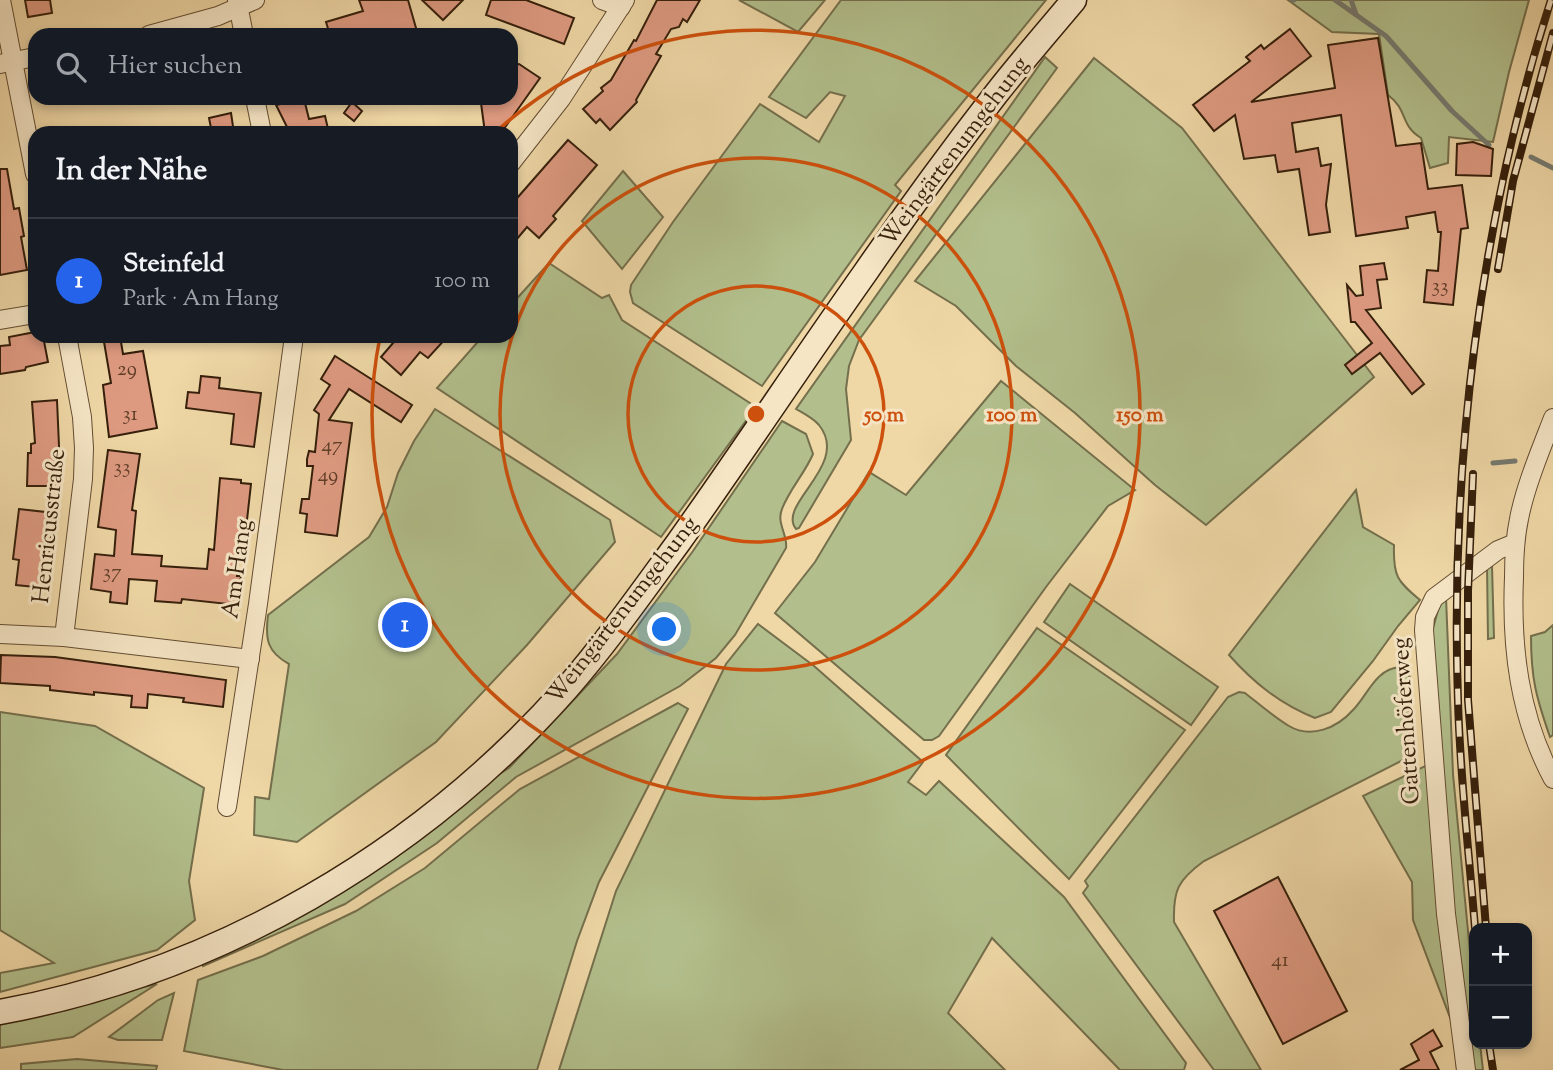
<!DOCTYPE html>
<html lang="de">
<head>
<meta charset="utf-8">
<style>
	body { margin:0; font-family:"Sorts Mill Goudy",serif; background:#242831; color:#f1f3f6 }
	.controls { position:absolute; right:21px; bottom:21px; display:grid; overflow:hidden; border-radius:14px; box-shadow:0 4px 10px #0003 }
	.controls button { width:63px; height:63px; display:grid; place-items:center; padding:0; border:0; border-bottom:2px solid #363941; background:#171b24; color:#f1f3f6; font:35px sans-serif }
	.you { position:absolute; left:665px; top:630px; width:24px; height:24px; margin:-18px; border:5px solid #fff; border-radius:50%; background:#1a73e8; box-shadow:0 0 0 10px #1a73e833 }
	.badge { display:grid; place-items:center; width:46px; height:46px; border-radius:50%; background:#2563eb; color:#fff; font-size:23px; font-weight:700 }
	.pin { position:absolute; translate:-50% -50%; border:4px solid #fff; box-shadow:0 2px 7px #0006 }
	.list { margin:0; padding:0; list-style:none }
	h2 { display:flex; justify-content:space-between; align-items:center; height:91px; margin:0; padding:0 28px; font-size:30px }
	h2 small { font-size:23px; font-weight:400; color:#9ea1a6 }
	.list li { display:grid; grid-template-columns:46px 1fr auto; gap:21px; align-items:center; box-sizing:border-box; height:126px; padding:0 28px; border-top:2px solid #363941 }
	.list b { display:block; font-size:26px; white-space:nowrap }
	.list p { margin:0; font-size:23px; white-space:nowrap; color:#9ea1a6 }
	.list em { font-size:23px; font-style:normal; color:#9ea1a6 }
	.icon { flex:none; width:38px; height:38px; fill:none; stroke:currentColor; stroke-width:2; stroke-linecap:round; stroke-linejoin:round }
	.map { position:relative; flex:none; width:1553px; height:1070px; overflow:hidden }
	.search { position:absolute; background:#171b24; box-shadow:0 4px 10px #0003; left:28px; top:28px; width:490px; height:77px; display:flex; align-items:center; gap:18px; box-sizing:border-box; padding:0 24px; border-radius:21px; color:#9ea1a6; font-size:26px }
	.panel { position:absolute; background:#171b24; box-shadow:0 4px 10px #0003; left:28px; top:126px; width:490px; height:217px; border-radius:21px }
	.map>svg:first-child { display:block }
	.green { fill:#b2bf8c; stroke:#746f4c; stroke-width:2 }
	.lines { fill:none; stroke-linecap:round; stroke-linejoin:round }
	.stream { stroke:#757a70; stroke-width:5 }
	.building { fill:#de9a81; stroke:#351f0b; stroke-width:2 }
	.minor-casing { stroke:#644d32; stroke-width:20 }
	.secondary-casing { stroke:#351f0b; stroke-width:27 }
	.minor { stroke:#f5e5c5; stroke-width:18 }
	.secondary { stroke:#f5e5c5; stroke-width:24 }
	.rail-casing { stroke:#351f0b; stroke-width:8 }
	.rail { stroke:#f5e5c5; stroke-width:5; stroke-dasharray:16; stroke-linecap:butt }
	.ring { fill:none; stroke:#cd500c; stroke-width:3.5 }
	.labels { text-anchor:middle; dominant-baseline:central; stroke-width:6; stroke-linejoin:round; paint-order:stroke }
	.number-label { font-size:21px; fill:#5f3e28 }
	.street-label { font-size:24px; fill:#351f0b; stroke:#f5e5c5 }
	.centre { fill:#cd500c; stroke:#f5e5c5; stroke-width:3.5 }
	.ring-label { font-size:21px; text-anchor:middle; font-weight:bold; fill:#cd500c; stroke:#f5e5c5; stroke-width:6; stroke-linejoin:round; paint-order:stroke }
</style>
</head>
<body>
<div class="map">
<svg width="1553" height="1070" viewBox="0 0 1553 1070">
	<rect width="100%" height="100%" fill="#efd7a6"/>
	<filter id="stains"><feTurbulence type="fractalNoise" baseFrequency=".00286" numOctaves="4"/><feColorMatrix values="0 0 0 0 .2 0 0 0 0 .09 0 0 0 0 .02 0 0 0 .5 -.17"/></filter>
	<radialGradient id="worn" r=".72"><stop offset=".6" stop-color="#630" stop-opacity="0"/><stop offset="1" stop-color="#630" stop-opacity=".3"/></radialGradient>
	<g class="green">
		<polygon points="739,0 825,0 798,32"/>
		<polygon points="841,0 1046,0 895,185 901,191 762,386 633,303 630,292 631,285 673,222 760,104 819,142 845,96 830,92 806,118 769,97"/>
		<path d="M1288,0H1529L1509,72L1493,142L1449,137L1448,163L1430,168L1421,138C1399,124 1409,111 1388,95L1379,34L1332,32Z"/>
		<path d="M1045,57L1057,68L859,340L849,366L846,389L851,440L799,528L796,529C776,504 851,465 819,425C813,418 803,413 796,409Z"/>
		<polygon points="1094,58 1182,128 1374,377 1206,525 1155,485 1075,413 1016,366 956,306 915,281"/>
		<polygon points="623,171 663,217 622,269 582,221"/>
		<polygon points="549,263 602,298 609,295 622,320 756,407 661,537 437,388 483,336 511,336 511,305"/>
		<polygon points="1001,381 1135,490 1108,506 1046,587 939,736 932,740 924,740 775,613 815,562 869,472 906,495"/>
		<path d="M435,409L610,520L615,542L527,645L436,742L297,842L254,835L255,797L269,799L289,664C267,652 265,639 268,615L369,537L387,507L398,473L414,441Z"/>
		<path d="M782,421L806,434L813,454C805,473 789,490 782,509C776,523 788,535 786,548L735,635L716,658L680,686L516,777L437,843L345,904L203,966L202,961L509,768L617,654L693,551Z"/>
		<path d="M1356,490L1363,527L1394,545C1393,576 1397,581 1420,600L1398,626L1373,661L1331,712L1315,718C1280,704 1254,683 1229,655Z"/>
		<polygon points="1487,566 1492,566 1494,638 1488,639"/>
		<polygon points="1070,584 1218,687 1191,725 1044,622"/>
		<polygon points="1446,597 1453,774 1474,994 1474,1044 1480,1044 1483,1070 1457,1070 1454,1028 1413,920 1412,882 1363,796 1440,759 1429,643 1440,603"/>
		<polygon points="758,624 814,666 923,762 908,782 926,795 939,781 1064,897 1186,1063 1184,1070 1120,1070 992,938 948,1013 1005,1070 559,1070 616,891 726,664"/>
		<path d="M1553,625V735L1550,737C1536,697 1531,678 1531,636L1545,632Z"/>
		<polygon points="1037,628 1185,730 1069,879 946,755"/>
		<path d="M1400,667L1410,677L1409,757L1204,861C1178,880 1173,890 1174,922L1261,1070H1214L1083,893L1088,886L1085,881L1228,697L1239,692L1245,693C1259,704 1274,717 1289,726C1311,739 1337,728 1353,710C1368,695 1375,669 1400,667Z"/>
		<polygon points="678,703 688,709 599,882 577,941 537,1070 283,1070 184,1051 198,980 263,956 356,911 425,868 520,789"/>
		<polygon points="0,712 95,726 204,788 189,881 195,920 157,950 0,992 0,973 54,963 0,930"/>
		<polygon points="157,984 73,1037 0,1048 0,1018"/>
		<polygon points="174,993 162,1040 118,1040 109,1037 158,1000"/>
		<polygon points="77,1059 157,1066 156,1070 21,1070 21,1064"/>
	</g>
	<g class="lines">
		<g class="stream">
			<polyline points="1292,0 1294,0"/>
			<polyline points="1335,0 1386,36 1452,111 1489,145"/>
			<polyline points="1351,0 1356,14"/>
			<polyline points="1531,157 1553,168"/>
			<polyline points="1493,463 1515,461"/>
		</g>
	</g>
	<g class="building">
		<polygon points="25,0 50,0 52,13 28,17"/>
		<polygon points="359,0 408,0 418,35 330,35 326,22 363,11"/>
		<polygon points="422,0 463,0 443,20"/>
		<polygon points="491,0 526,0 574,18 564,44 486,15"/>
		<polygon points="657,0 700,0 687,22 683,19 679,27 671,29 656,54 661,56 636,100 637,102 610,130 600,119 596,123 583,109 603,91 601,88 611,80 634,40 636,41"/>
		<polygon points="1290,29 1311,56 1251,102 1335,88 1328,45 1378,38 1396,146 1421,143 1428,189 1462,185 1468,228 1461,229 1453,305 1424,302 1427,270 1438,271 1441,232 1438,232 1435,212 1406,217 1408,228 1356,236 1341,115 1292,123 1296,152 1318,148 1321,166 1331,164 1326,205 1330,232 1309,235 1299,169 1278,172 1275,155 1244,159 1235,115 1214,131 1193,105 1250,61 1246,57 1261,45 1264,49"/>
		<polygon points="519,64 540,78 501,133 485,133 481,103 485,98 511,98 511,66"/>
		<polygon points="304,99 309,119 325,116 329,133 290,133 276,105"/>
		<polygon points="352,102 362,111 354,121 344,113"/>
		<polygon points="231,113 234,133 212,133 209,118"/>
		<polygon points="568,140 597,165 553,216 556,219 539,238 527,227 511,246 511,205"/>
		<polygon points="1473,142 1493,149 1491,176 1456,175 1457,144"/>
		<polygon points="0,169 7,169 14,209 19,208 24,236 21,237 27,270 0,275"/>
		<polygon points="1384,263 1387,279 1377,280 1381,308 1366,310 1424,384 1412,394 1380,353 1352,374 1345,365 1372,343 1355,322 1351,322 1347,285 1356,296 1363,295 1360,266"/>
		<polygon points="35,332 35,336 43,336 48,362 26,367 25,370 0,374 0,346 10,345 9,337"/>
		<polygon points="103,336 120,336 123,354 143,351 157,428 109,437 103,385 111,383"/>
		<polygon points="399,336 448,336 428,358 420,352 401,375 381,357"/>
		<polygon points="335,356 412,405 401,422 349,389 329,420 352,423 337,536 305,532 307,514 300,513 302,499 309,499 313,466 307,466 307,459 309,451 315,452 319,414 314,410 330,385 321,379"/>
		<polygon points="201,376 220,378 219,388 261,393 254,447 231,444 234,414 186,408 188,392 199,393"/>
		<polygon points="57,400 59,446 58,458 56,458 55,486 27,486 28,453 31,453 31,444 35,443 32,402"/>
		<polygon points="108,450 140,454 132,510 136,511 132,554 162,556 161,566 207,569 209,549 214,550 220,478 241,480 241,483 251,484 244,547 240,547 237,576 241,576 237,605 182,599 181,603 155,601 157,581 129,579 127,604 110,602 111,592 91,589 95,554 114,556 116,530 98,527"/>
		<polygon points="19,509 54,513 45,588 16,585 19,560 13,559"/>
		<polygon points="1,655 55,657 226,680 223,707 183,702 184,698 148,694 147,708 131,707 132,696 94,692 94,695 50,690 50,686 0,683"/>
		<polygon points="1278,877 1347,1011 1283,1044 1214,911"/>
		<polygon points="1433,1030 1442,1046 1430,1052 1439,1070 1400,1070 1419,1060 1411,1044"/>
	</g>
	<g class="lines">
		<defs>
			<g id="minor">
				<polyline points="1,0 35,174"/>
				<polyline points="237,0 244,35"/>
				<polyline points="602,0 621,7"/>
				<polyline points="149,35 218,16 255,0"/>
				<polyline points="0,64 35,57"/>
				<polyline points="255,98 262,133"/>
				<polyline points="511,163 561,99 625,0"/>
				<polyline points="0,320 35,314"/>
				<path d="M1553,418C1541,449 1525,487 1519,519C1515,538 1514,558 1514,577C1511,647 1519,716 1553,779"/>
				<polyline points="0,634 64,637 250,659"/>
				<polyline points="64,637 83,479 84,448 82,417 67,336"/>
				<polyline points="227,807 258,604 294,336"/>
				<polyline points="1466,1070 1446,914 1424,630 1425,617 1434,598 1498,550 1515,543"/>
			</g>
			<path id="secondary" d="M0,1012C218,972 420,854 567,688C607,642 642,592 678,543C742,453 802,362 865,273C907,212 951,152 996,94C1021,62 1048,31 1074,0"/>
		</defs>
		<use href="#minor" class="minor-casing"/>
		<use href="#secondary" class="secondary-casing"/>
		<use href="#minor" class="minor"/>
		<use href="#secondary" class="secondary"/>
		<defs>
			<g id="rail">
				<polyline points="1498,269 1513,181 1553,33"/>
				<polyline points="1473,474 1468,591 1468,700 1486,928"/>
				<path d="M1475,928C1469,853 1460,777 1458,701C1450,467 1479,223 1551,0"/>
				<polyline points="1489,1044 1493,1070"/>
			</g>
		</defs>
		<use href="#rail" class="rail-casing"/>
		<use href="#rail" class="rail"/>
	</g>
	<g class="ring">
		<circle cx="756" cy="414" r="128"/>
		<circle cx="756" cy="414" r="256"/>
		<path d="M497 131A384 384 0 1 1 380 337"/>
	</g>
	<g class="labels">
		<g class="number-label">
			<text x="1440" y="287">33</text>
			<text x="127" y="370">29</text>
			<text x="130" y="415">31</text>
			<text x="332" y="446">47</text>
			<text x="122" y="468">33</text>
			<text x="328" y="476">49</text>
			<text x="112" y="573">37</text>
			<text x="1280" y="961">41</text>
		</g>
		<g class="street-label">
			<text transform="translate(955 152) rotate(-53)">Weingärtenumgehung</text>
			<text transform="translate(50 526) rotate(-84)">Henricusstraße</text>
			<text transform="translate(238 569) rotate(-82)">Am Hang</text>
			<text transform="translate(623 611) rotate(-52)">Weingärtenumgehung</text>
			<text transform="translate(1407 721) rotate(-94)">Gattenhöferweg</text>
		</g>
	</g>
	<circle cx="756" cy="414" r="10" class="centre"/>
	<g class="ring-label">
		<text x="884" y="421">50 m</text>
		<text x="1012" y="421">100 m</text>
		<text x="1140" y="421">150 m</text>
	</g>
	<rect width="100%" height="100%" filter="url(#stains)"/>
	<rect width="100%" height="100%" fill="url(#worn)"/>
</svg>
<div class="controls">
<button>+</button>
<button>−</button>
</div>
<div class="you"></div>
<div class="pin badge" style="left:405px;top:625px">1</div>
<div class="search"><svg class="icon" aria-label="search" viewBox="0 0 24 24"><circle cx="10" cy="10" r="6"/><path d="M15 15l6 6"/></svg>Hier suchen</div>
<section class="panel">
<h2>In der Nähe<small></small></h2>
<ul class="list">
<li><span class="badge">1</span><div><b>Steinfeld</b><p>Park · Am Hang</p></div><em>100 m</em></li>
</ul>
</section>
</div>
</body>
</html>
